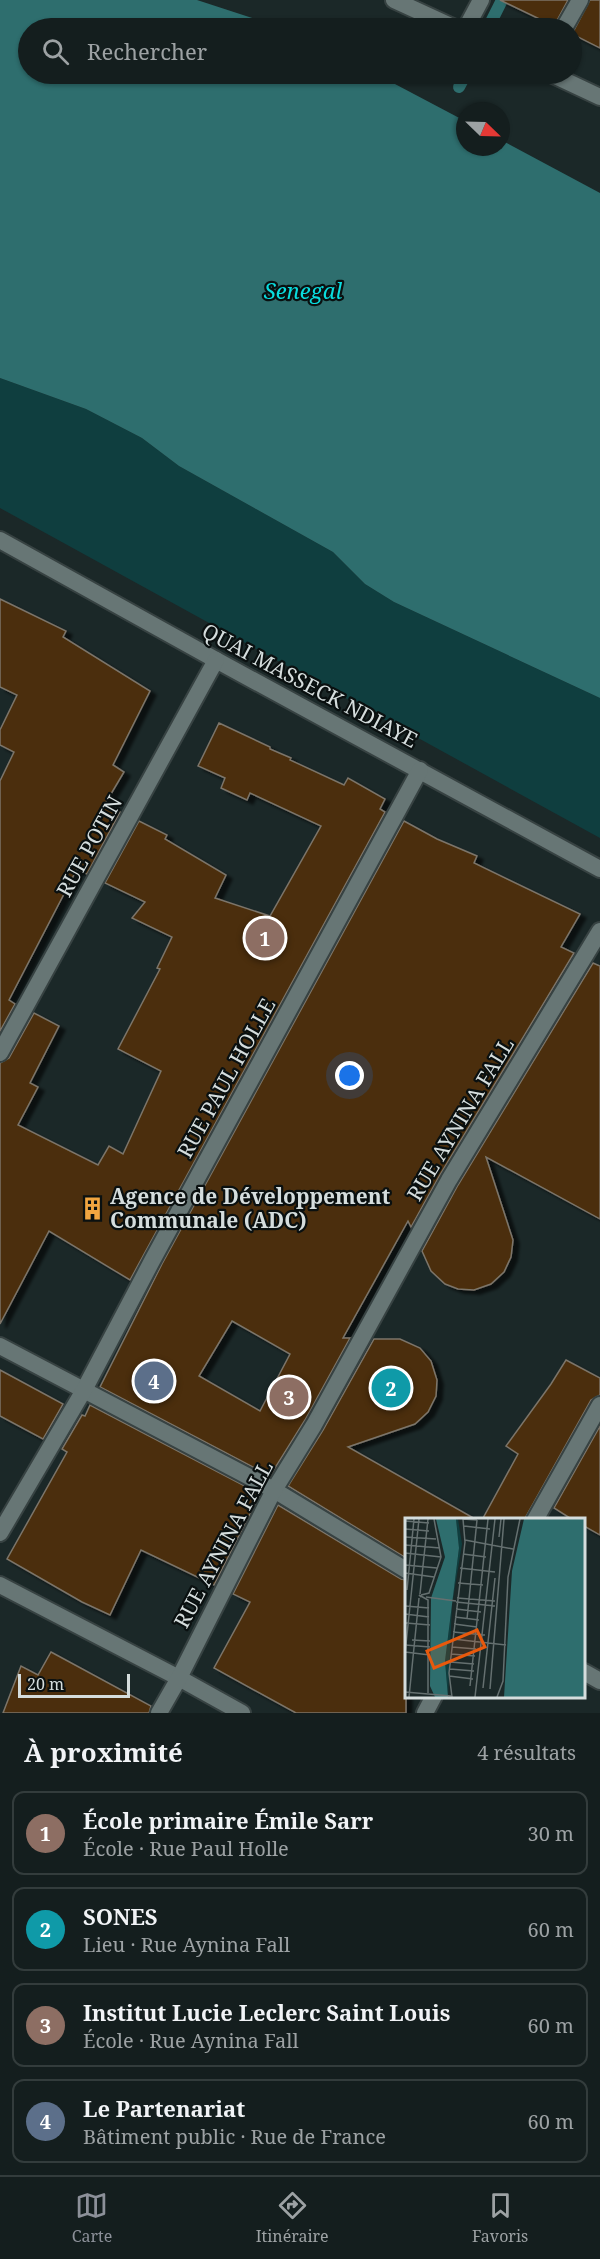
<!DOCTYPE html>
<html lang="fr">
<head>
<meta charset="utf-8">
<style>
	body { margin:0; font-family:"Noto Serif",serif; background:#212b2b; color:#f1f3f6 }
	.compass { position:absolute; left:456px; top:102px; width:54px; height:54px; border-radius:50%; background:#141e1e; box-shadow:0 2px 4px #0004; rotate:113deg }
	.scale { position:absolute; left:18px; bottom:15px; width:112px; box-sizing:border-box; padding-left:6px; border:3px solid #d5dddd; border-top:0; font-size:16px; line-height:21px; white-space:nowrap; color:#d5dddd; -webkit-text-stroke:4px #0a1010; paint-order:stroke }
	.you { position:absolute; left:350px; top:1076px; width:21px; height:21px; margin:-15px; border:4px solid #fff; border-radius:50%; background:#1a73e8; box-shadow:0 0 0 9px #1a73e833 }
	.badge { display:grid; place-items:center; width:39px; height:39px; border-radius:50%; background:#8c9099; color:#fff; font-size:20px; font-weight:700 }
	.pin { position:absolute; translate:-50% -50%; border:3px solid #fff; box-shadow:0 2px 6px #0006 }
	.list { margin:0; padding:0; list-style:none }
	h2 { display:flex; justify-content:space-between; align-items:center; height:78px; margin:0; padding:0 24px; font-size:26px }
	h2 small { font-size:20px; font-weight:400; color:#9da2a4 }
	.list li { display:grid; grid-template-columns:39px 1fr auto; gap:18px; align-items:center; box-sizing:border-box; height:84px; margin:0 12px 12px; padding:0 12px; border:2px solid #333c3c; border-radius:12px }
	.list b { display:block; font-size:22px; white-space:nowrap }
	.list p { margin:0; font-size:20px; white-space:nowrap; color:#9da2a4 }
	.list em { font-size:20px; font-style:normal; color:#9da2a4 }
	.icon { flex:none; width:33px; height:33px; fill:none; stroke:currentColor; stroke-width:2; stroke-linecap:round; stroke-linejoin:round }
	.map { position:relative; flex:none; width:600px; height:1713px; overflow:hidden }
	.search { position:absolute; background:#141e1e; box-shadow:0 2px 4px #0004; left:18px; right:18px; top:18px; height:66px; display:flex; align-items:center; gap:15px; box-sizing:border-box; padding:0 21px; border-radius:33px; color:#9da2a4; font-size:22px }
	.sheet { height:462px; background:#141e1e }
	nav { display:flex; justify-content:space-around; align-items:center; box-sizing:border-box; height:84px; border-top:2px solid #333c3c; background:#141e1e; font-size:16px; color:#9da2a4 }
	nav a { display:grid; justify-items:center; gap:3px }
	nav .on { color:#8c9099 }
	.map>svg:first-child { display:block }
	.green { fill:#0f3e3f }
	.water { fill:#2e6e6e }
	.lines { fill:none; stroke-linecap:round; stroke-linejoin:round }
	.stream { stroke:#2e6e6e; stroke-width:12 }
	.building { fill:#4b2f08; stroke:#7c746a; stroke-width:1.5; fill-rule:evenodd; filter:url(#shadow) }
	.minor-casing { stroke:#374242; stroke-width:20 }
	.minor { stroke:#677675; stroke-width:16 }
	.labels { text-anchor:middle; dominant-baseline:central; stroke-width:4.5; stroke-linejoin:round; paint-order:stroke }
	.street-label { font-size:21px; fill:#d5dddd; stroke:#0a1010 }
	.poi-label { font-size:21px; font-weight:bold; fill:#d5dddd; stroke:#0a1010; text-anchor:start }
	.water-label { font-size:22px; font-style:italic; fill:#09dddf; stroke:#0a1010 }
	.inset-road { fill:none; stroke:#657070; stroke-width:1.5 }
	.view { fill:#e8590c; fill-opacity:0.15; stroke:#e8590c; stroke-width:3 }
	.inset-edge { fill:none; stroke:#d5dddd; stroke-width:3 }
</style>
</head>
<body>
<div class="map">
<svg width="600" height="1713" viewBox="0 0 600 1713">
	<defs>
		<filter id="shadow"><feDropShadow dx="6" dy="4" stdDeviation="1.5" flood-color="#0009"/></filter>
	</defs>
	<rect width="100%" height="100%" fill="#1b2828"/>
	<polygon class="green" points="0,378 86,409 142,438 179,466 333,552 365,584 394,602 600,698 600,838 0,508"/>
	<polygon class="water" points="0,0 197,0 283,28 28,28 28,74 376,74 465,121 465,147 501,147 501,140 600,193 600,698 394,602 365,584 333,552 179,466 142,438 86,409 0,378"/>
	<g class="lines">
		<g class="stream">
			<polyline points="488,28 502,0"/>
			<polyline points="459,87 466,74"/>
		</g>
	</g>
	<g class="building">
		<polygon points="500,0 568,0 554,26"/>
		<polygon points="590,0 600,0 600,48 572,34"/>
		<polygon points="0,599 66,631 63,637 150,691 113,765 124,772 105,804 120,812 87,874 77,869 9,1000 15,1004 0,1031 0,781 14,752 0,745 0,730 17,695 0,687"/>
		<polygon points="219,723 270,747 270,749 291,758 290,760 344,785 348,778 385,799 380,809 385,812 130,1280 49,1231 0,1324 0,1063 9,1058 34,1013 59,1026 30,1083 38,1087 18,1125 98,1165 109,1146 123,1154 161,1071 118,1049 160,969 157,968 172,937 132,918 145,902 105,883 139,821 167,835 165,839 226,875 215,898 270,916 321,826 250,793 247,800 221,788 225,778 198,766"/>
		<path d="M404,821L437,839L477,856L474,863L580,914L561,947L574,953L440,1175L411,1227L408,1221L343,1338H350L305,1420L270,1476L100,1387L162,1264ZM232,1321L290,1354L260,1411L199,1376Z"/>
		<polygon points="593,963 600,966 600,1219 486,1157 513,1240 511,1257 504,1272 491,1284 474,1290 458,1289 445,1284 431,1271 422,1251 458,1185"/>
		<polygon points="374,1339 400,1339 420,1348 431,1361 437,1380 436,1396 428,1412 415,1424 348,1447 477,1520 406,1520 406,1558 288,1486 323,1430"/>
		<polygon points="566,1360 600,1378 600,1395 591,1400 524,1520 482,1520 518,1454 506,1446 551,1384"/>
		<polygon points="0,1370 63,1404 43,1439 0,1416"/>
		<polygon points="90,1405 260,1494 214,1585 141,1550 110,1615 82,1602 7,1559 67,1452 62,1449 82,1415 85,1416"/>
		<polygon points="600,1426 600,1535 584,1526 584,1520 573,1520 554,1508"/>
		<polygon points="278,1505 401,1579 406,1580 406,1713 296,1713 214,1668 250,1602 233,1594"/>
		<polygon points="51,1652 151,1706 149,1713 3,1713 21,1666 38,1675"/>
	</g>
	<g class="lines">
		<defs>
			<g id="minor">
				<polyline points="394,0 455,28"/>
				<polyline points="466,28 481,0"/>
				<polyline points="564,28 580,0"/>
				<polyline points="551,74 600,97"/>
				<polyline points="0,540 216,660 600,869"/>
				<polyline points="0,1053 216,660"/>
				<polyline points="0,1346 274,1490 406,1570"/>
				<polyline points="535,1520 600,1405"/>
				<polyline points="0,1533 84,1390 153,1259 420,770"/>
				<polyline points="0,1585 179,1678 242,1713"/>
				<polyline points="584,1672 600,1681"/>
				<polyline points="159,1713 179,1678 274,1490 314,1425 449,1180 600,931"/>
				<polyline points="425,1713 434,1696"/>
			</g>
		</defs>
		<use href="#minor" class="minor-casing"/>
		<use href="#minor" class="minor"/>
	</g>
	<defs>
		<symbol id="building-bare" viewBox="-9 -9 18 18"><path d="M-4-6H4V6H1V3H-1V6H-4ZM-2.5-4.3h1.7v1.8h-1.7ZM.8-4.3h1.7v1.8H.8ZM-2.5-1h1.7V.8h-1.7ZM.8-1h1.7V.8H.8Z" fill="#f1a540" stroke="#0a1010" stroke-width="2.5" paint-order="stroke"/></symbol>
	</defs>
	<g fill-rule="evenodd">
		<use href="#building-bare" x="76" y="1192" width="33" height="33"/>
	</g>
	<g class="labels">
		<g class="street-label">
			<text transform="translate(310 685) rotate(28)">QUAI MASSECK NDIAYE</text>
			<text transform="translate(89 846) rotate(-61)">RUE POTIN</text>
			<text transform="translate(226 1078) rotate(-61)">RUE PAUL HOLLE</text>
			<text transform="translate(460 1119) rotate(-59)">RUE AYNINA FALL</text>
			<text transform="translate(223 1544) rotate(-62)">RUE AYNINA FALL</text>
		</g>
		<g class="poi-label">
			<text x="110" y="1196">Agence de Développement<tspan x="110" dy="24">Communale (ADC)</tspan></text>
		</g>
		<g class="water-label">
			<text x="303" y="290">Senegal</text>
		</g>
	</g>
	<g transform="translate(405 1518)">
		<rect width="180" height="180" fill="#1b2828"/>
		<path d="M51,1H53L57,26L47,87L43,179L40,143L54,30Z" fill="#0f3e3f"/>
		<path d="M31,1H51L54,30L40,143L43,179H30L25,168L26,80L40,39ZM119,1H180V179H99L107,53Z" fill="#2e6e6e"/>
		<path class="inset-road" d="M0,3L24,5M59,8L85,11M0,11L24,13M0,19L31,21M94,19L96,1M60,22L108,31M0,27L35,30M0,35L36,39M58,36L81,39M0,47L32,50M55,50L90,54M0,55L29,59M53,65L78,67M2,72L9,1M15,76L23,1M16,77L24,75L36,39L29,1M16,79L14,77L23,82V175M21,79L51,83M52,80L90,83M51,84L90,88M0,88L24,90M51,91L76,94M0,96L24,99M50,99L74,102M62,101L72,2M1,105L25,107M49,106L72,109M48,114L80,117M48,121L101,127M7,122L25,123M0,127L25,129M47,129L71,131M0,134L25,137M0,136L14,1M46,136L70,138M45,144L69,146M45,151L69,153M44,158L68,161M65,168L83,1M78,170L90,60M85,171L99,1M0,174L46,178M4,179L14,80M47,179L44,155L60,24L58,1L72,2M70,179L90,1M92,179L98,163L103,59L115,1"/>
		<path class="view" d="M72,112L80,129L29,150L22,133Z"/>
		<rect width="180" height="180" class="inset-edge"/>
	</g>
</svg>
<svg class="compass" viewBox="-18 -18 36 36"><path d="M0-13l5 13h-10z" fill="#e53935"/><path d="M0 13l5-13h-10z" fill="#9da2a4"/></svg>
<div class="scale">20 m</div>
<div class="you"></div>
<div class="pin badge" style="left:265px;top:938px;background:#8d6e63">1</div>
<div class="pin badge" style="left:391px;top:1388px;background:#0f9aa8">2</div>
<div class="pin badge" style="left:289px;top:1397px;background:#8d6e63">3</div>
<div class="pin badge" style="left:154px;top:1381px;background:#5c6f8a">4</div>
<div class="search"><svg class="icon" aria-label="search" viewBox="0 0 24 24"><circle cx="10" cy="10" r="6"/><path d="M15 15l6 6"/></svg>Rechercher</div>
</div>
<section class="sheet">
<h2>À proximité<small>4 résultats</small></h2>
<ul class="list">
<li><span class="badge" style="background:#8d6e63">1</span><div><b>École primaire Émile Sarr</b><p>École · Rue Paul Holle</p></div><em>30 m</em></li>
<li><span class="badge" style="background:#0f9aa8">2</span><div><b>SONES</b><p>Lieu · Rue Aynina Fall</p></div><em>60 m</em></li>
<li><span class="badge" style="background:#8d6e63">3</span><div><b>Institut Lucie Leclerc Saint Louis</b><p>École · Rue Aynina Fall</p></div><em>60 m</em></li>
<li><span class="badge" style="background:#5c6f8a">4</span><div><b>Le Partenariat</b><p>Bâtiment public · Rue de France</p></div><em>60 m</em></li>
</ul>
</section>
<nav>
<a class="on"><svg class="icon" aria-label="map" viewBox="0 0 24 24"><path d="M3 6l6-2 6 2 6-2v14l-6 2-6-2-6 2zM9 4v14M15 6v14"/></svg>Carte</a>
<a><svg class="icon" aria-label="directions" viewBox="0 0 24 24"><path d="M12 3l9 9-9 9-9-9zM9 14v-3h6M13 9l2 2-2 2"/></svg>Itinéraire</a>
<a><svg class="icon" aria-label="saved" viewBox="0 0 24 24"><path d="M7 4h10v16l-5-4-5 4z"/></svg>Favoris</a>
</nav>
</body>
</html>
